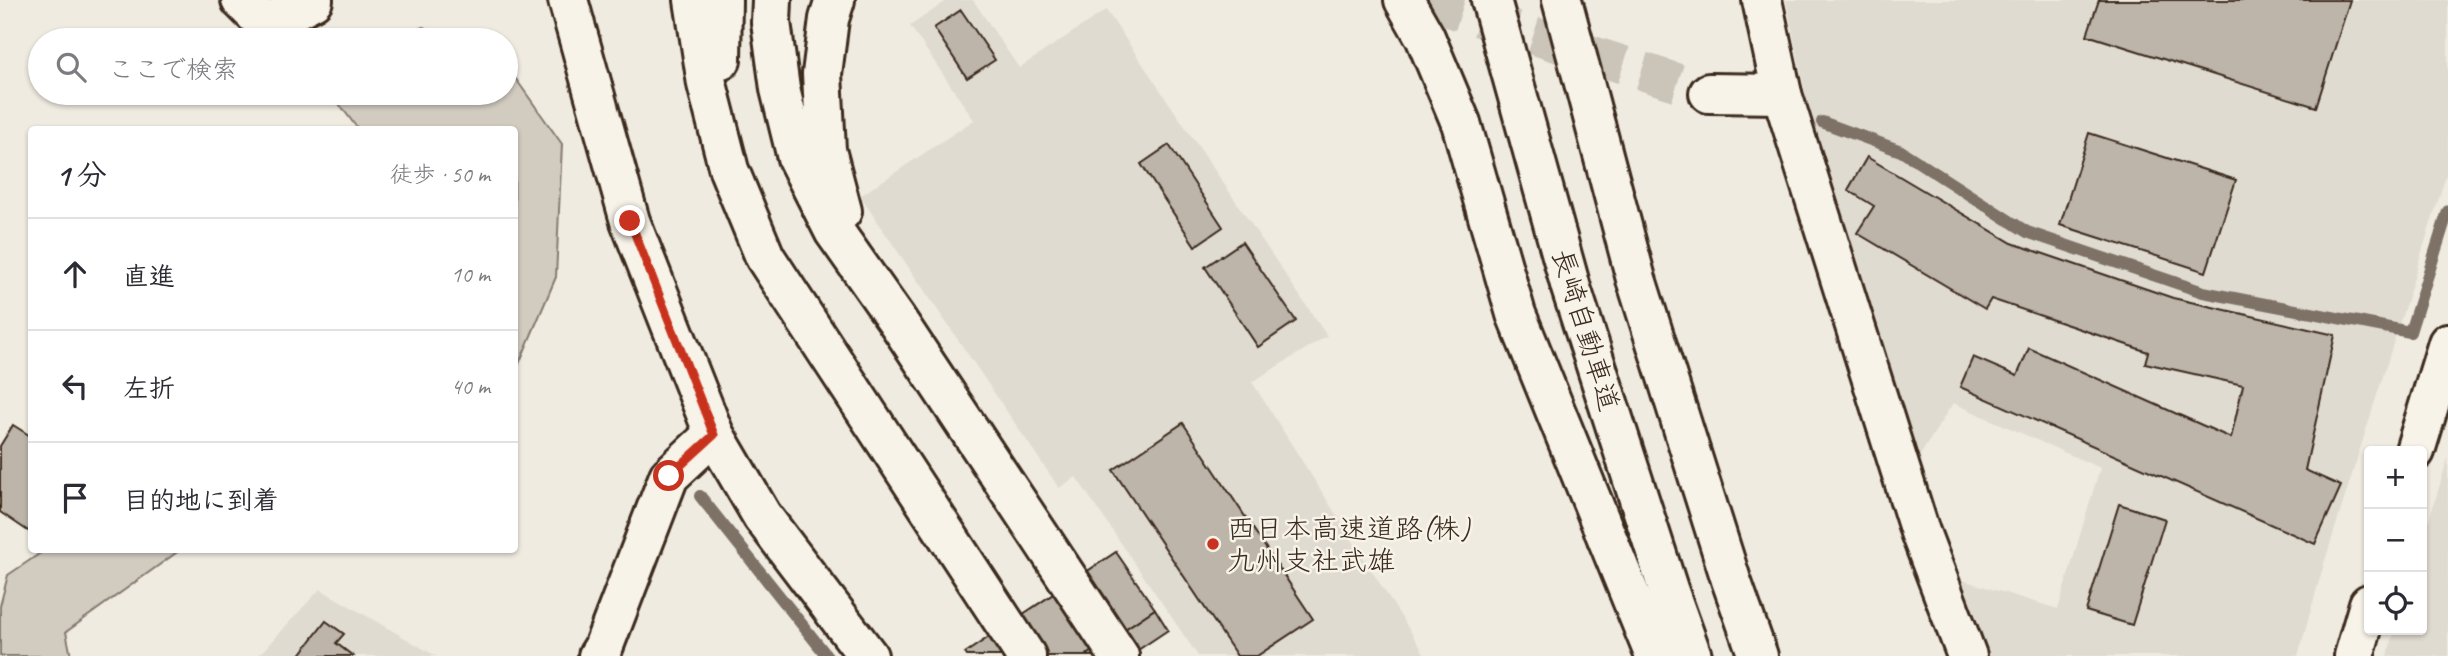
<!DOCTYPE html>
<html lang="ja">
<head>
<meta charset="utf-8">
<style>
	body { margin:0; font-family:Caveat,"Klee One",sans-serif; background:#f2f2f3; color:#2b2b33 }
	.controls { position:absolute; right:21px; bottom:21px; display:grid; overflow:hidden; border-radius:7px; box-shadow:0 2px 5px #0004 }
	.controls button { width:63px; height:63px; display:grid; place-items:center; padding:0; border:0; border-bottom:2px solid #e1e1e2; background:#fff; color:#2b2b33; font:35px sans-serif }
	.stop { position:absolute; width:21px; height:21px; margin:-16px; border:5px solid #c8321e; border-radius:50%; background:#fff }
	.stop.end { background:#c8321e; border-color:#fff; box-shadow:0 2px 7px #0008 }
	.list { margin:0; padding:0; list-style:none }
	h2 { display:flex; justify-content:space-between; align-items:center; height:91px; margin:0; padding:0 28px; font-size:30px }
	h2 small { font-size:23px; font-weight:400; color:#7c7c81 }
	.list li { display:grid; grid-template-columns:46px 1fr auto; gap:21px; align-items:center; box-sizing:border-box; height:112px; padding:0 28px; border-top:2px solid #e1e1e2 }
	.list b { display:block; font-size:26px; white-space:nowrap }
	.list em { font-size:23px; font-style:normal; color:#7c7c81 }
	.icon { flex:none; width:38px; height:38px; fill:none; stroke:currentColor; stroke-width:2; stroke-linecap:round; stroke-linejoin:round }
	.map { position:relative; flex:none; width:2448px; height:656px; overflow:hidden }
	.search { position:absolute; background:#fff; box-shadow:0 2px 5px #0004; left:28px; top:28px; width:490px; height:77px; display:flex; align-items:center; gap:18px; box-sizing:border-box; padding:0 24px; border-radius:38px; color:#7c7c81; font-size:26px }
	.panel { position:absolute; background:#fff; box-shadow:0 2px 5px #0004; left:28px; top:126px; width:490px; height:427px; border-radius:7px }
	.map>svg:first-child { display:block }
	.built { fill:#e0dbd0 }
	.green { fill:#d1cbc0; stroke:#867a6f; stroke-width:2 }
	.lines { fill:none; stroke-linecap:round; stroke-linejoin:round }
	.stream { stroke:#7e7266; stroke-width:12 }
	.building { fill:#bdb5aa; stroke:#3b2a1e; stroke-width:2 }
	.minor-tunnel { stroke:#cbc4b9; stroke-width:38; stroke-dasharray:38 19; stroke-linecap:butt }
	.minor-casing { stroke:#3b2a1e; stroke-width:44 }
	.trunk-casing { stroke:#3b2a1e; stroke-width:44 }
	.motorway-casing { stroke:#3b2a1e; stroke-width:44 }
	.minor { stroke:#f7f3e8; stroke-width:38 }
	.trunk { stroke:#f7f3e8; stroke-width:38 }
	.motorway { stroke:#f7f3e8; stroke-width:38 }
	.route { stroke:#c8321e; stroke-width:9 }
	.poi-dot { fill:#c8321e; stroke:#f7f3e8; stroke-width:2.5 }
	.labels { text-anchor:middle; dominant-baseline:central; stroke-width:5; stroke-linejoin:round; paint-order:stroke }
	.street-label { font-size:28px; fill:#3b2a1e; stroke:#f7f3e8 }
	.poi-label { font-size:28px; fill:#3b2a1e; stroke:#f7f3e8; text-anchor:start }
</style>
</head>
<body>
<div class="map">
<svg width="2448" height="656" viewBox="0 0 2448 656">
	<rect width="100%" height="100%" fill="#efebe0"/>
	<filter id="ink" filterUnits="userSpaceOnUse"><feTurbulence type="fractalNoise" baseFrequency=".0143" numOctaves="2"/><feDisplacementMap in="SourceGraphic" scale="14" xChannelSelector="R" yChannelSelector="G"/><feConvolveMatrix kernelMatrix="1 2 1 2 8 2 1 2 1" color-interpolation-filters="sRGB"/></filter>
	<g filter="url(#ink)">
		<g class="built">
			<polygon points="948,0 973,0 1019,68 1106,10 1327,336 1252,382 1426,656 1198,656 1076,477 1059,488 860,196 974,120 910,26"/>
			<polygon points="1786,0 2448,0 2448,169 2323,567 2298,656 1988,656 1959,579 2058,609 2100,468 1953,403 1919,457 1812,127"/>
			<polygon points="2448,458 2448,656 2387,656 2395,630 2422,630 2422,543"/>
			<polygon points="320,589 436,656 258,656"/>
		</g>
		<g class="green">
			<polygon points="423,27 454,40 397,40"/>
			<polygon points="506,65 562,144 556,277 515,373 514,130 358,129 331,93 506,93"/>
			<polygon points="45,550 180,550 66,632 71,656 0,656 0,606 8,575"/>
		</g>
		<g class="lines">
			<g class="stream">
				<polyline points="1822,122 1901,151 2027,232 2203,292 2410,332 2448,211"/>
				<polyline points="700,496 827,656"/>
			</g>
		</g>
		<g class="building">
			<polygon points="2099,0 2350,0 2316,107 2087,35"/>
			<polygon points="961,10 995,60 967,78 934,28"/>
			<polygon points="2089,133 2236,180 2206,272 2060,225"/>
			<polygon points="1169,145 1223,227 1195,246 1141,164"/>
			<polygon points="1867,157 2012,243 2173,298 2335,335 2305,470 2341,486 2315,544 1960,387 1973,357 2017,376 2029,348 2231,438 2243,385 2145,363 2148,352 1991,299 1985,309 1857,233 1874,206 1848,190"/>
			<polygon points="1242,242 1296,321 1258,347 1205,267"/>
			<polygon points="1183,423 1313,619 1257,656 1237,656 1113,470"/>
			<polygon points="13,425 32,437 32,526 28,531 0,512 0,446"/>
			<polygon points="2119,504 2165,519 2132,625 2086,611"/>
			<polygon points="1116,552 1155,609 1085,656 967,656 965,653"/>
			<polygon points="1155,609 1168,630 1129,656 1085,656"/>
			<polygon points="326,621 344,634 336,643 353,656 299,656"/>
		</g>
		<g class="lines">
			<polyline class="minor-tunnel" points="1425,0 1709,93"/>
			<defs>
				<g id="minor">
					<polyline points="241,0 266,25 313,0"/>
					<polyline points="568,0 630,221 714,434 762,516 868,656"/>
					<polyline points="1762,0 1782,94 1920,532 1967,656"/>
					<polyline points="1709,93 1782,94"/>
					<polyline points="598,656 603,648 669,476 714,434"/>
				</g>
				<g id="trunk">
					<polyline points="2415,451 2448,343"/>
					<polyline points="2354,656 2369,604"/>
				</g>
				<g id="motorway">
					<polyline points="694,0 707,84 729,170 765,257 1026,656"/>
					<polyline points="772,0 771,22 780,89 797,158 834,231 896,319 1119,656"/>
					<polyline points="835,0 829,19 822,74 826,150 842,211"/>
					<polyline points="1404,0 1425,37 1461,123 1516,314 1655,656"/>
					<polyline points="1491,0 1571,288 1669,592 1692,656"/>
					<polyline points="1562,0 1636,279 1731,580 1758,656"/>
					<polyline points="721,60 722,0"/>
				</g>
			</defs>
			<use href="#minor" class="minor-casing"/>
			<use href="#trunk" class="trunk-casing"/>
			<use href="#motorway" class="motorway-casing"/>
			<use href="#minor" class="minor"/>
			<use href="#trunk" class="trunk"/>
			<use href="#motorway" class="motorway"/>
		</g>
	</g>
	<g class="lines" filter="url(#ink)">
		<polyline class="route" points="630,221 714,435 669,476"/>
	</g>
	<circle class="poi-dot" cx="1213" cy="544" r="7"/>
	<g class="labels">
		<g class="street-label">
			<text transform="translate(1586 330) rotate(73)">長崎自動車道</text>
		</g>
		<g class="poi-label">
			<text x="1227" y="528">西日本高速道路(株)<tspan x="1227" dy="32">九州支社武雄</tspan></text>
		</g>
	</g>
</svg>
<div class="controls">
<button>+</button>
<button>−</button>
<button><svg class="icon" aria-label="locate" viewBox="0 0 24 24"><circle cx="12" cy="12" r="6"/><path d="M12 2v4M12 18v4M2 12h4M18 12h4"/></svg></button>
</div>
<div class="stop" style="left:669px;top:476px"></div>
<div class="stop end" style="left:630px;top:221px"></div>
<div class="search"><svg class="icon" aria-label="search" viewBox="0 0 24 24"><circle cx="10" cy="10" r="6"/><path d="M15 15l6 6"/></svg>ここで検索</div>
<section class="panel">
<h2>1 分<small>徒歩 · 50 m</small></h2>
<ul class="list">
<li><svg class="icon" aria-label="ahead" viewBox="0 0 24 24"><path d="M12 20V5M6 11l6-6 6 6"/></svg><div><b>直進</b></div><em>10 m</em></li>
<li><svg class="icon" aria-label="left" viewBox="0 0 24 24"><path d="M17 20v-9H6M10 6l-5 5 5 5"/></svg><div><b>左折</b></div><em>40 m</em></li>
<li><svg class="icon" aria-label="arrive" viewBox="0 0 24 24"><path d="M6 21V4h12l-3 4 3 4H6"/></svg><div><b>目的地に到着</b></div></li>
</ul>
</section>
</div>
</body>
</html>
